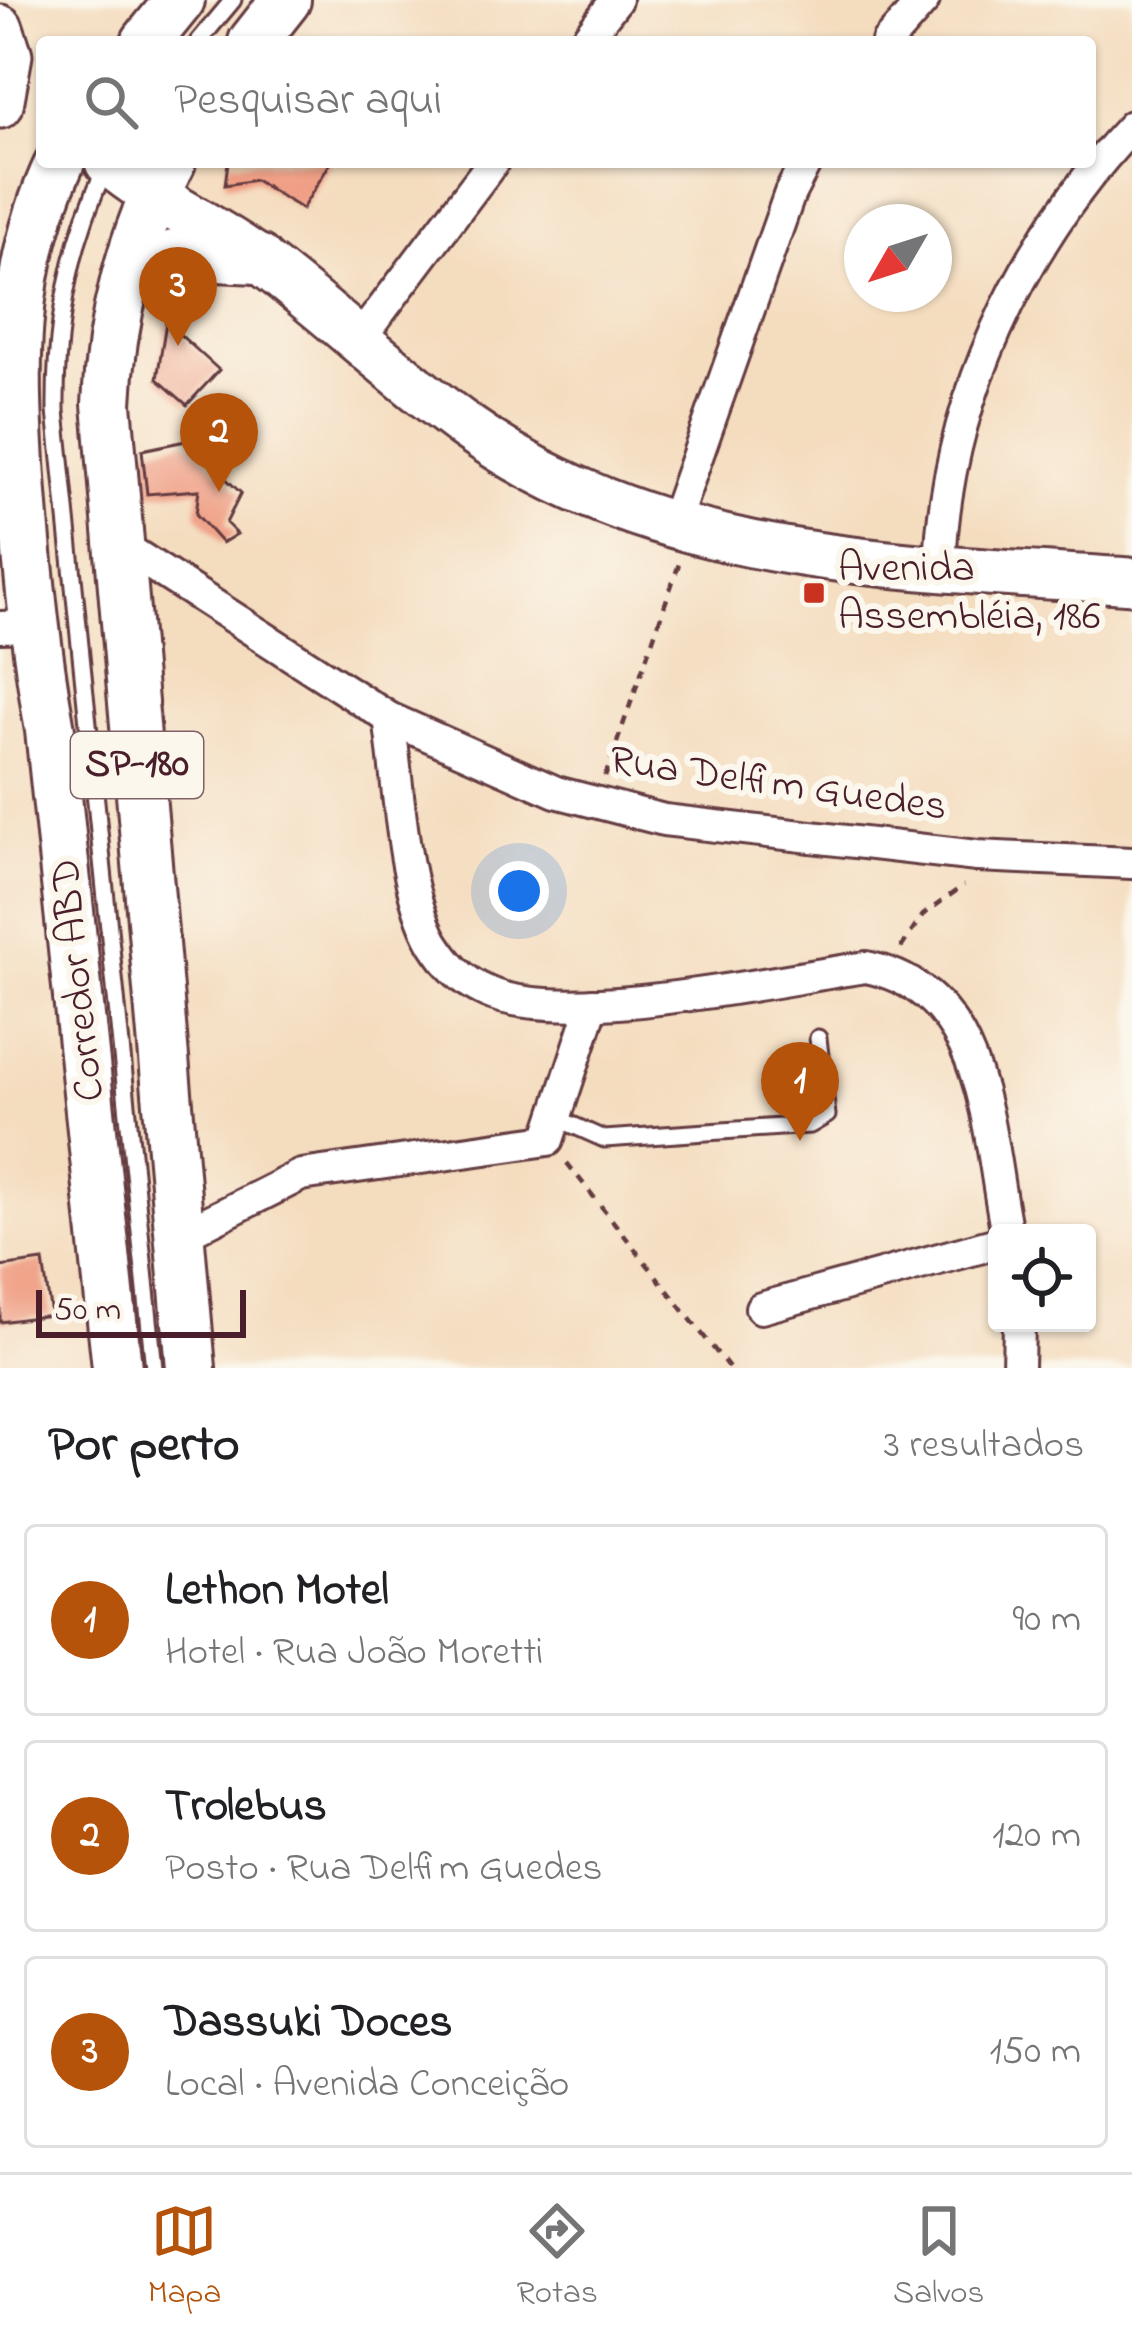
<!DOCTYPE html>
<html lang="pt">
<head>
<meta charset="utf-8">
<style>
	body { margin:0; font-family:"Indie Flower",sans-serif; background:#f6f6f6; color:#202124 }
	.controls { position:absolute; right:36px; bottom:36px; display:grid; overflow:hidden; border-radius:12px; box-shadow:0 3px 9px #0004 }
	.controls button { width:108px; height:108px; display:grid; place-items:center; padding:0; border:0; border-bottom:3px solid #e0e0e0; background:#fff; color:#202124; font:60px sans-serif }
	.compass { position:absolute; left:844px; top:204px; width:108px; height:108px; border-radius:50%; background:#fff; box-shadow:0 3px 9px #0004; rotate:231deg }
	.scale { position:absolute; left:36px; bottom:30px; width:210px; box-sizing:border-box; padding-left:12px; border:6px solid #4a1f2b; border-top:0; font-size:33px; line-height:42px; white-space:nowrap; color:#4a1f2b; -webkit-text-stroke:9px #fbf7ec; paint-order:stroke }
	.you { position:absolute; left:519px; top:891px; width:42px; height:42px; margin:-30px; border:9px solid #fff; border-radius:50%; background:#1a73e8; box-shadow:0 0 0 18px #1a73e833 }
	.badge { display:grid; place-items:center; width:78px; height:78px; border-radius:50%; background:#b45309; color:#fff; font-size:39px; font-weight:700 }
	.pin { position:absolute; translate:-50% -99px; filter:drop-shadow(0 3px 6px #0008) }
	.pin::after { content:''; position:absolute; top:63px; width:42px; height:36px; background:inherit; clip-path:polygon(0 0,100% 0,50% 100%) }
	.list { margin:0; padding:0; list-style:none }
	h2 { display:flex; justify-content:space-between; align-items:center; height:156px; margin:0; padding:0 48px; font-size:51px }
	h2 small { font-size:39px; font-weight:400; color:#757577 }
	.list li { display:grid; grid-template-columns:78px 1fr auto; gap:36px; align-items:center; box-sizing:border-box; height:192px; margin:0 24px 24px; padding:0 24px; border:3px solid #e0e0e0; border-radius:12px }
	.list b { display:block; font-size:45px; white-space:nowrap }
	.list p { margin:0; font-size:39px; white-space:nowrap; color:#757577 }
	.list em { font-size:39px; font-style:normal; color:#757577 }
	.icon { flex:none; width:66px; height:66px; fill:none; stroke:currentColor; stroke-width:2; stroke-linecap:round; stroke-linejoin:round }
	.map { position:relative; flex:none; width:1132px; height:1368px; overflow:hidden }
	.search { position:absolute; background:#fff; box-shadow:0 3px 9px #0004; left:36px; right:36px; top:36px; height:132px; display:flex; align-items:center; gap:30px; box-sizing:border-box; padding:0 42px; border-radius:12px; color:#757577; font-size:45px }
	.sheet { height:804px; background:#fff }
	nav { display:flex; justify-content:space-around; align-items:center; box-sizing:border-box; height:168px; border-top:3px solid #e0e0e0; background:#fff; font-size:33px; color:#757577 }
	nav a { display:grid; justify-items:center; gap:6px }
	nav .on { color:#b45309 }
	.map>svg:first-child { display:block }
	.building { fill:#ef9a7f }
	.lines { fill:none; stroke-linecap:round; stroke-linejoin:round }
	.lane-casing { stroke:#643b41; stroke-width:21 }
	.street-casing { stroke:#643b41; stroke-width:36 }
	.secondary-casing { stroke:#643b41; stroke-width:51 }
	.primary-casing { stroke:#643b41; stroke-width:54 }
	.path { stroke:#643b41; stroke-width:4.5; stroke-dasharray:9 9; stroke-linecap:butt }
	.lane { stroke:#fff; stroke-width:15 }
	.street { stroke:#fff; stroke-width:30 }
	.secondary { stroke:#fff; stroke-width:45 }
	.primary { stroke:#fff; stroke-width:48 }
	.poi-dot { fill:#c8321e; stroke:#fbf7ec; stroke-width:4.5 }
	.labels { text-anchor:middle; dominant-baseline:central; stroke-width:12; stroke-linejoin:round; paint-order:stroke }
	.shield { fill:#fbf7ec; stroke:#7f6065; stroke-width:3 }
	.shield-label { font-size:39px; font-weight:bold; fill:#4a1f2b }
	.poi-label { font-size:42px; fill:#4a1f2b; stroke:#fbf7ec; text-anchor:start }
	.street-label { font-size:42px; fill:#4a1f2b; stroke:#fbf7ec }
</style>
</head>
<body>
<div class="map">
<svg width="1132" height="1368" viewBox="0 0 1132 1368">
	<rect width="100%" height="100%" fill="#fbf7ec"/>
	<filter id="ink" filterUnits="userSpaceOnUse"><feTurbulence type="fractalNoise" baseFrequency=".00833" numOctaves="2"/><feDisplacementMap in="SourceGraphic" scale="24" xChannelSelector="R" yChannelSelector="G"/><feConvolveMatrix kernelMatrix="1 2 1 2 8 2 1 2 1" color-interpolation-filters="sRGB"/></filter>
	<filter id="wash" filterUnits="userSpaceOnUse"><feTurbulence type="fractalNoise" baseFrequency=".004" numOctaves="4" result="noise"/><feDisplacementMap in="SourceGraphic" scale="48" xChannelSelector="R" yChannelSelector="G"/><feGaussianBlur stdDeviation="2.7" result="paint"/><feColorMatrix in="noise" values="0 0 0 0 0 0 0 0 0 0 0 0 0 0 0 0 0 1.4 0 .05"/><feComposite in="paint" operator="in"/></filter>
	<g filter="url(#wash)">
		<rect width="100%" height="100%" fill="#f4dcbe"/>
		<g id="blocks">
			<g class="building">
				<polygon points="228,162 331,162 302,209 255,180 225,185"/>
				<polygon points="166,322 219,370 187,405 157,379"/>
				<polygon points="186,441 241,493 226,523 237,534 222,543 196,514 199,490 147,494 142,450"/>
				<polygon points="43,1261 51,1315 0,1322 0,1267"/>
			</g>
		</g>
	</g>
	<g filter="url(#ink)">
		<use href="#blocks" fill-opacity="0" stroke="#643b41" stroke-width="3"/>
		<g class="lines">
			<defs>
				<g id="lane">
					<polyline points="198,42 233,0"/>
					<path d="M107,165C69,243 55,325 56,411L154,1368"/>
					<polyline points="559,1119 604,1139 810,1125 827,1115 818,1038"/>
				</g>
				<g id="street">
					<polyline points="584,42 616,0"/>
					<polyline points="887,42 924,0"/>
					<polyline points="358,341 493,162"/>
					<polyline points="672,528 790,193 806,162"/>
					<polyline points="119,544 389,718 556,792 664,820 977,856 1132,863"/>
					<path d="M940,568C945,404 1021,244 1132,126"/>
					<polyline points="0,627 32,626"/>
					<path d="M389,718C399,784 401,885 433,942C447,964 461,980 485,991C562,1028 776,980 866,967C989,991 986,1132 1007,1233"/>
					<polyline points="178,1237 301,1175 548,1140 593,1004"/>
					<polyline points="761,1308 997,1243"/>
					<polyline points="1018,1368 1019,1323"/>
				</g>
				<g id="secondary">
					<polyline points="0,28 9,55 0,105"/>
					<path d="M108,162C155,202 212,225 261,261C331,314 395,375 467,427C663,566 902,566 1132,581"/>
				</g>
				<g id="primary">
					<polyline points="146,42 180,0"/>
					<polyline points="253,42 286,0"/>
					<path d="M60,162C8,271 14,376 22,493C28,573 36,651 50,730L117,1368"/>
					<path d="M171,162C132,233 110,323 107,404L191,1368"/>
					<polyline points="126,284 174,255 258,259"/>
				</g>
			</defs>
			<use href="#lane" class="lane-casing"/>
			<use href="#street" class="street-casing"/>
			<use href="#secondary" class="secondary-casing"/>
			<use href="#primary" class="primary-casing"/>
			<g class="path">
				<polyline points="605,777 680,561"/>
				<polyline points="901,948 923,915 964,885"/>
				<polyline points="567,1163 729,1368"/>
			</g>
			<use href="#lane" class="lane"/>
			<use href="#street" class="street"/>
			<use href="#secondary" class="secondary"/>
			<use href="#primary" class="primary"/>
		</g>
	</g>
	<rect class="poi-dot" x="802" y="581" width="24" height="24" rx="6"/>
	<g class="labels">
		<rect class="shield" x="71" y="732" width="132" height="66" rx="9"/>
		<g class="shield-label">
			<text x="137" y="765">SP-180</text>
		</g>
		<g class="poi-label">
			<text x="838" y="569">Avenida<tspan x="838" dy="48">Assembléia, 186</tspan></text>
		</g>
		<g class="street-label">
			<text transform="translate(778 785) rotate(8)">Rua Delfim Guedes</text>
			<text transform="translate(79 980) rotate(-96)">Corredor ABD</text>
		</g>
	</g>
</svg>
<div class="controls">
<button><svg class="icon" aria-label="locate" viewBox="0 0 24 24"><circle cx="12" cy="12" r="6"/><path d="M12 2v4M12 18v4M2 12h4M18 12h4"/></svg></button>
</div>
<svg class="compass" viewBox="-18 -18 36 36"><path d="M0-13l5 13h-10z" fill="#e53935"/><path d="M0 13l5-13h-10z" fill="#757577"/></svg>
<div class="scale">50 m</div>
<div class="you"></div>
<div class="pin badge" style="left:800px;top:1141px">1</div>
<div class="pin badge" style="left:219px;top:492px">2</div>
<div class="pin badge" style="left:178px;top:346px">3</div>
<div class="search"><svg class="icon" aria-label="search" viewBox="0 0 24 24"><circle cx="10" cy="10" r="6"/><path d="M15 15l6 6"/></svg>Pesquisar aqui</div>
</div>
<section class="sheet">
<h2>Por perto<small>3 resultados</small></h2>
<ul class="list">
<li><span class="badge">1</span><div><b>Lethon Motel</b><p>Hotel · Rua João Moretti</p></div><em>90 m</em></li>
<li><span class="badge">2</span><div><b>Trolebus</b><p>Posto · Rua Delfim Guedes</p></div><em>120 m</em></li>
<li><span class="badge">3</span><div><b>Dassuki Doces</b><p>Local · Avenida Conceição</p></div><em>150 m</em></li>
</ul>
</section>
<nav>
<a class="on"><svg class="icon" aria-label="map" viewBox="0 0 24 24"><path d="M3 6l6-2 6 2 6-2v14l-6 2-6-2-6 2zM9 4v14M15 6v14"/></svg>Mapa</a>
<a><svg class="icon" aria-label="directions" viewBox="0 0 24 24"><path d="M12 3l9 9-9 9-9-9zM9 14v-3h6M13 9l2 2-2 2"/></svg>Rotas</a>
<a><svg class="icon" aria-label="saved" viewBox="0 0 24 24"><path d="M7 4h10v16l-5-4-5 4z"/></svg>Salvos</a>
</nav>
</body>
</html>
